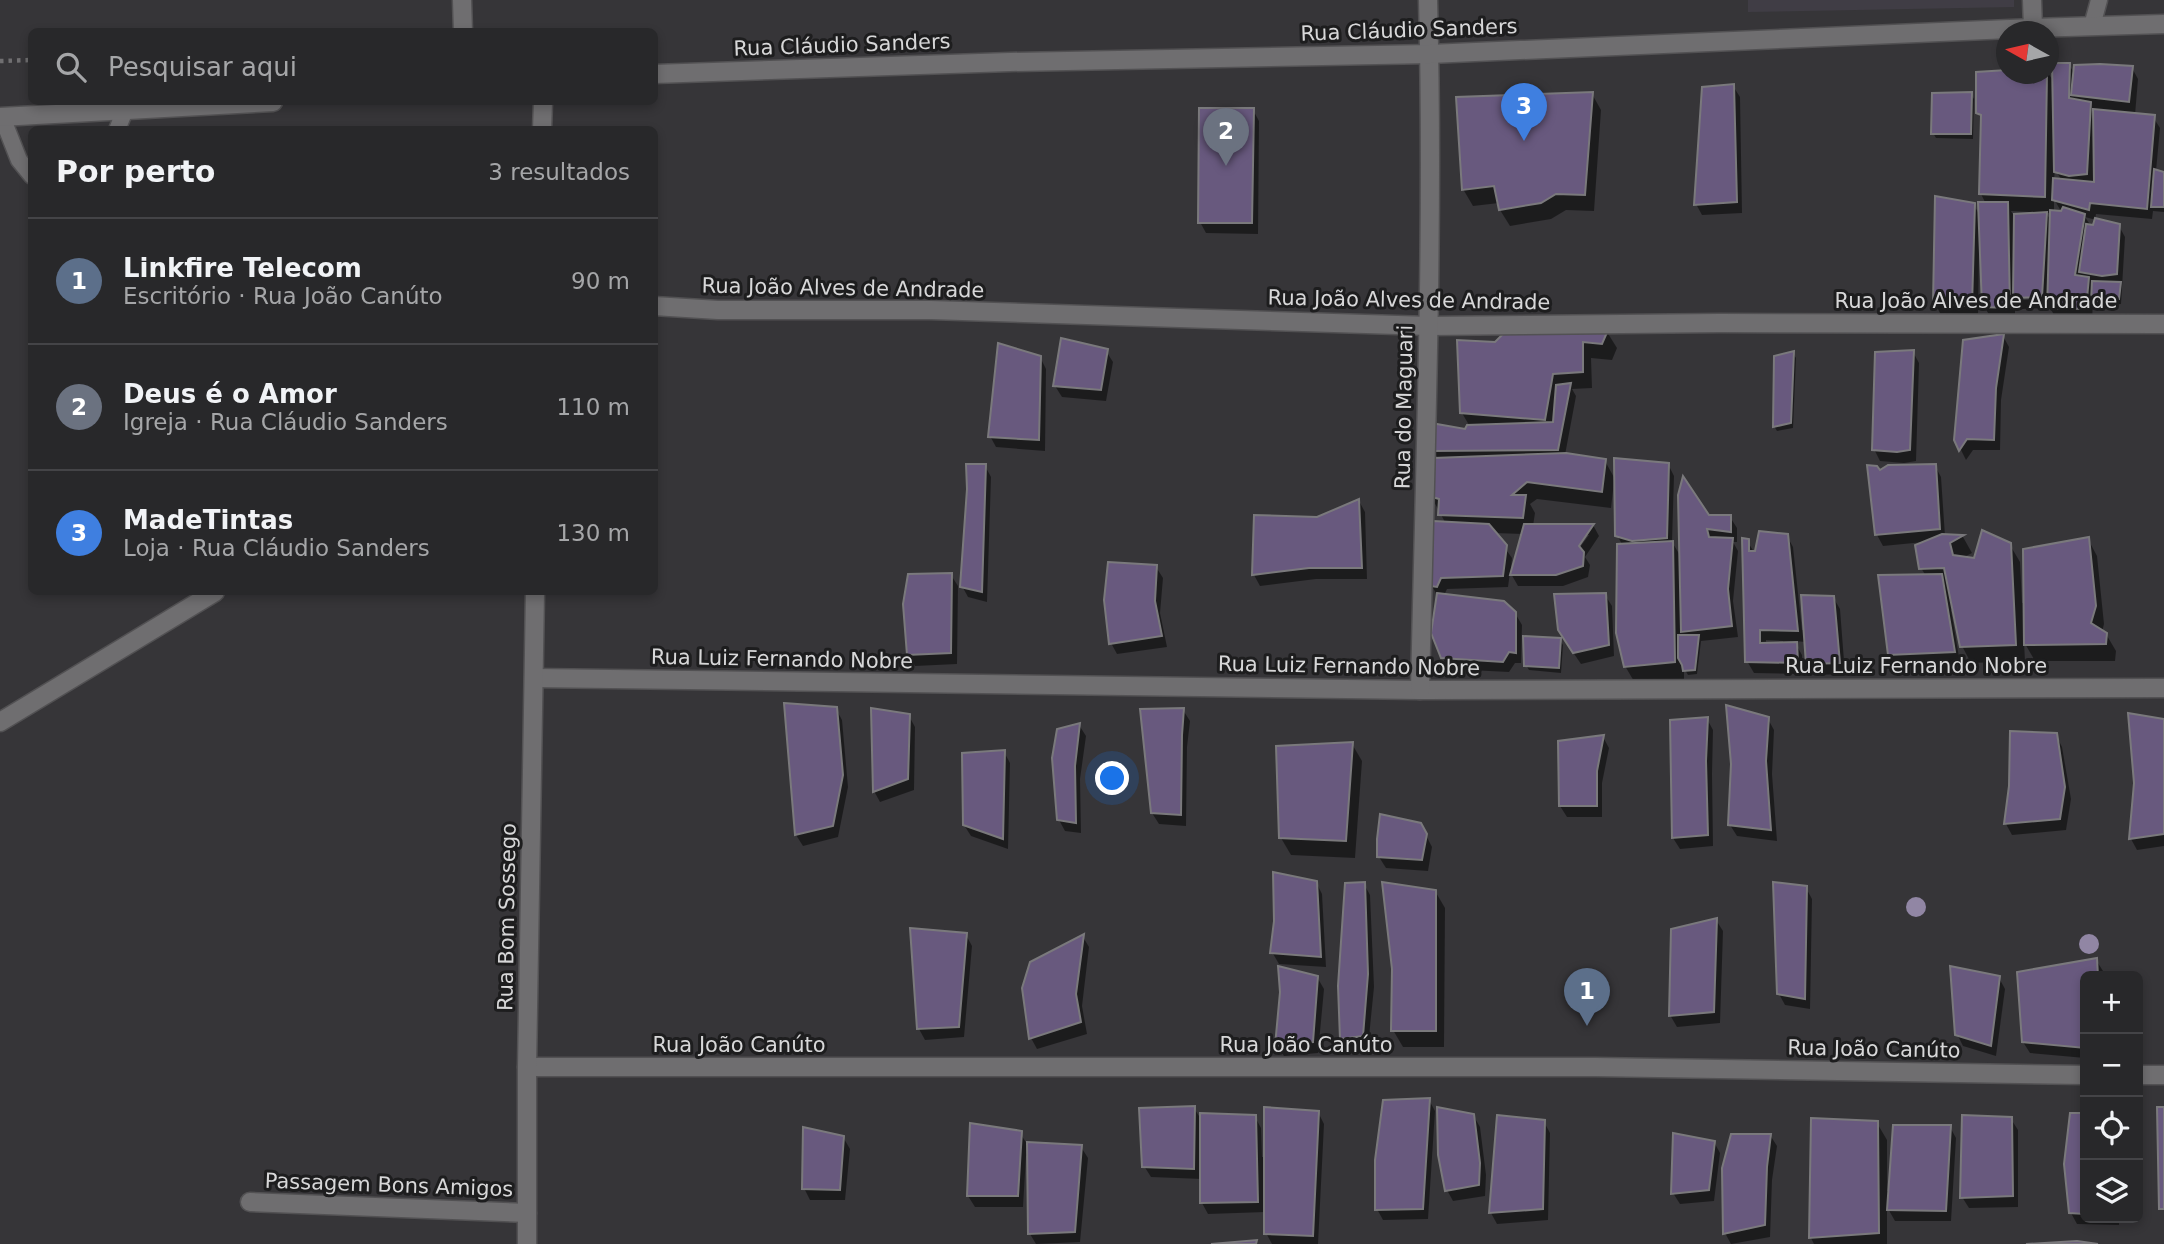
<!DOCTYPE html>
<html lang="pt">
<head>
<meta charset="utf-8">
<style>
	body { margin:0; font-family:"DejaVu Sans",sans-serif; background:#303032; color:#f1f3f6 }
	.controls { position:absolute; right:21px; bottom:21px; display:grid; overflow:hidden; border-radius:10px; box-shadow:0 4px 10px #0003 }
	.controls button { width:63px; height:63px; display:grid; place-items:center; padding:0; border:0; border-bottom:2px solid #444447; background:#28282a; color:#f1f3f6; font:35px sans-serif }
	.compass { position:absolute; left:1996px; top:21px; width:63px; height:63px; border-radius:50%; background:#28282a; box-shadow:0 4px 10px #0003; rotate:278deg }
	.you { position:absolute; left:1113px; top:779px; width:24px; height:24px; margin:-18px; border:5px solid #fff; border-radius:50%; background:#1a73e8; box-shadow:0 0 0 10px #1a73e833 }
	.badge { display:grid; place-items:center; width:46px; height:46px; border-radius:50%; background:#8abfa5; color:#fff; font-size:23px; font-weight:700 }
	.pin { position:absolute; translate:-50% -58px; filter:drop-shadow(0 2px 4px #0008) }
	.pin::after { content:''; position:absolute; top:37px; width:24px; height:21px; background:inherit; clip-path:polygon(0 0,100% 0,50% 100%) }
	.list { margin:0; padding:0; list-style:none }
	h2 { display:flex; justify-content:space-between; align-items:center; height:91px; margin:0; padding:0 28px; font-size:30px }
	h2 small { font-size:23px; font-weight:400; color:#a5a6a8 }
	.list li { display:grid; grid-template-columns:46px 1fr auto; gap:21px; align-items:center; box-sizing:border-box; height:126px; padding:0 28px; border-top:2px solid #444447 }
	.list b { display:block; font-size:26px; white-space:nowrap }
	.list p { margin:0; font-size:23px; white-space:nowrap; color:#a5a6a8 }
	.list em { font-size:23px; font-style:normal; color:#a5a6a8 }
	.icon { flex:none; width:38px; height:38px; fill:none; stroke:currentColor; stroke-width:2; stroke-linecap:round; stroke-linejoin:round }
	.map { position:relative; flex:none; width:2164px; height:1244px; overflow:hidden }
	.search { position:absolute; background:#28282a; box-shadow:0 4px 10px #0003; left:28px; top:28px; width:630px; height:77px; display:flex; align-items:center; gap:18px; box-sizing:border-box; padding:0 24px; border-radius:10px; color:#a5a6a8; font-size:26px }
	.panel { position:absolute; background:#28282a; box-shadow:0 4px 10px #0003; left:28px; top:126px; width:630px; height:469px; border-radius:10px }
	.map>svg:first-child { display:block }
	.built { fill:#403d45 }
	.shadow { fill:#0007; fill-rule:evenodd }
	.building { fill:#68597e; stroke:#7a797c; stroke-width:2 }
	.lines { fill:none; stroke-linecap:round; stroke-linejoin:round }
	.service-casing { stroke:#525153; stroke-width:19 }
	.minor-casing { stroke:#525153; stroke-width:21 }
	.secondary-casing { stroke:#525153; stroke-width:21 }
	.path { stroke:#706f71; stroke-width:4.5; stroke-dasharray:3.5 5; stroke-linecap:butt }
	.service { stroke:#6f6e70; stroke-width:16 }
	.minor { stroke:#6f6e70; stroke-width:18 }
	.secondary { stroke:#6f6e70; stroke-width:18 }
	.tree { fill:#9186a4 }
	.labels { text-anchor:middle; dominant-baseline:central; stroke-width:6; stroke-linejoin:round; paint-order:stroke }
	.street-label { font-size:21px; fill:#d7d7d8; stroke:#1d1d1e }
</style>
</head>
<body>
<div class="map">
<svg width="2164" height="1244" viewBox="0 0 2164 1244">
	<rect width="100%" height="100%" fill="#363538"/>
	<polygon class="built" points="1748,0 2014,0 2014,7 1748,12"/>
	<g class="shadow">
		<path d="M2069,65L2075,74L2132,68L2138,79L2135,115L2153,117L2160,128L2156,171L2164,174V212L2153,211L2152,219L2096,214L2095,219L2119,226L2125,237L2121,304L2096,307L2093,302L2092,320L2056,318L2050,308L2021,309L2015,299V319L1991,318L1984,306L1982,252H1979L1978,317L1941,315L1935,303L1973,204L1981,217L1986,204L1981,194L1983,121L1978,113L2007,74L2048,73L2054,82ZM2055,169L2062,181L2054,180ZM2054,199L2062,213L2054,212ZM2011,211L2029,212V215L2014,216ZM2046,213H2052V222ZM2085,217L2096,220L2095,227L2091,226ZM2051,295V299L2018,300V296Z"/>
		<polygon points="1733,86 1740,97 1742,213 1702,215 1696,204"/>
		<polygon points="1592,94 1601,110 1594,211 1566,210 1551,219 1510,226 1500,210 1499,203 1473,206 1463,189"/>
		<polygon points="1971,94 1974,99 1973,139 1936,138 1933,133"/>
		<polygon points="1253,110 1259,121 1258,234 1206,233 1200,222"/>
		<path d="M1607,332L1617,348L1612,360L1591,358L1592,388L1572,389L1576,396L1565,455L1605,461L1616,481L1668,464L1674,476L1672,542L1681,557L1708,517H1730L1737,528V542H1733L1738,551L1733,601L1738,637L1701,641L1697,674L1688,675L1684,668V679L1635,683L1625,666L1623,546L1617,535L1616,482H1614L1611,508L1537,499L1530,504L1535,513L1533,526L1593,525L1599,536L1585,557L1590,565L1588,577L1563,586H1518L1510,572L1508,587L1447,589L1444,595L1515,613L1522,625L1521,663H1515L1509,672L1449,669L1442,657L1438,597L1432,586L1446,524L1431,496L1438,459L1433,450L1466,431L1469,425L1462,413L1496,344ZM1494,533L1523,534L1513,569H1511L1512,558ZM1584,535H1589L1575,554Z"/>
		<polygon points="2003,336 2009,347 2001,400 2000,450 1973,450 1966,460 1956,440"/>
		<polygon points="1106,351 1113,362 1106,401 1062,397 1055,386"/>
		<polygon points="1913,352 1919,363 1916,461 1904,463 1880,461 1874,449"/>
		<polygon points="1793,353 1796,358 1793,428 1777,431 1774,426"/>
		<polygon points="1040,357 1046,369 1045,451 996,447 990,436"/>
		<polygon points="985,466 991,477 987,602 968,597 962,586"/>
		<polygon points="1935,466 1941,477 1945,536 1963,537 1972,553 1962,558 1975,559 2010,545 2020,562 2022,603 2025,603 2088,539 2097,556 2104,624 2102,632 2106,634 2116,651 2115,661 2035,661 2024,642 2025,661 1971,663 1962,646 1954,609 1951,610 1960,663 1896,665 1889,654 1926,576 1921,568 1924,542 1883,546 1877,535 1880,472"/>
		<polygon points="1359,501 1365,512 1367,579 1316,579 1260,586 1254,575 1317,519"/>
		<path d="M1787,536L1793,547L1802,630H1805L1833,597L1840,609L1845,674L1814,675L1808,663L1806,642L1794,641L1802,655L1803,674L1754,673L1747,661V541L1756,555ZM1766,640L1783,641V644H1766Z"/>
		<polygon points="1156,567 1163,578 1160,613 1167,647 1117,654 1111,643"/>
		<polygon points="951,575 958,586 957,664 915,666 909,654"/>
		<polygon points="1605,595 1612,606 1614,656 1581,664 1566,642"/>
		<polygon points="1560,640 1563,645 1561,673 1529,670 1526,665"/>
		<polygon points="786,705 836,709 842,720 848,787 838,837 803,846 796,835"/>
		<polygon points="1183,710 1190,721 1187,747 1186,826 1159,824 1152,813"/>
		<polygon points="909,716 915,727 914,790 880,802 874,791"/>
		<polygon points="1707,719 1713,730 1712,774 1713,846 1680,849 1673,838 1672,722"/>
		<polygon points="1768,719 1774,730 1772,774 1777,841 1737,836 1730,825"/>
		<polygon points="2164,720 2164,846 2137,850 2131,839"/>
		<polygon points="1079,725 1086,736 1080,779 1081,833 1065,831 1059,820"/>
		<polygon points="2056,735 2062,747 2071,799 2066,830 2012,835 2006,824"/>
		<polygon points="1603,737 1609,748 1602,783 1602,817 1567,817 1560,806"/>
		<polygon points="1352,744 1362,761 1355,858 1291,855 1281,838"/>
		<polygon points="1004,752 1010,763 1008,849 971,836 964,825"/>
		<polygon points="1420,824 1432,847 1428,871 1386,868 1379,857"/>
		<polygon points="1316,882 1322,894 1326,967 1279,964 1272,952"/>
		<polygon points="1364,884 1370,895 1374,987 1368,1047 1348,1050 1342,1039"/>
		<polygon points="1806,888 1812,899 1810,1009 1785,1005 1779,994"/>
		<polygon points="1435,891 1445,908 1444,1047 1403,1047 1393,1030"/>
		<polygon points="1716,920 1723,931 1720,1023 1677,1027 1670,1015"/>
		<polygon points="966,935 972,946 964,1037 925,1040 919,1029"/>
		<polygon points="1083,937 1089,947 1082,1006 1087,1034 1037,1049 1031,1038 1024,988"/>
		<polygon points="2096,960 2103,971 2103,976 2085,976 2085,1058 2030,1053 2023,1042"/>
		<polygon points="1317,977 1324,989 1318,1053 1284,1056 1277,1045"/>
		<polygon points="1999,978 2005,989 1996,1056 1963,1046 1957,1034"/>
		<polygon points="1429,1100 1435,1111 1428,1219 1383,1220 1377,1209"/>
		<polygon points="1194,1108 1202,1121 1255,1117 1261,1128 1262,1157 1265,1157 1318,1112 1324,1124 1318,1244 1272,1244 1266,1233 1266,1212 1208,1214 1202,1203 1202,1179 1151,1177 1144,1166"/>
		<polygon points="1473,1115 1480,1127 1486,1175 1485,1196 1453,1201 1447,1190"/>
		<polygon points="2071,1115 2085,1115 2085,1218 2119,1218 2119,1225 2077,1224 2071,1213"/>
		<polygon points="1498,1117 1544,1122 1550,1133 1548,1220 1497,1224 1491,1213"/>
		<polygon points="2011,1119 2018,1130 2018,1207 1969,1208 1962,1197"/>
		<polygon points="1877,1123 1887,1140 1887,1191 1890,1191 1950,1127 1956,1138 1951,1221 1895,1221 1887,1207 1887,1244 1814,1244 1811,1238"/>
		<polygon points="1020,1133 1027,1144 1081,1147 1088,1158 1080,1242 1036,1244 1030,1234 1029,1156 1026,1156 1023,1207 975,1207 968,1196"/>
		<polygon points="1770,1135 1777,1146 1772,1180 1770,1237 1731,1244 1725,1233"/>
		<polygon points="843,1137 850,1149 845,1200 810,1200 804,1188"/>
		<polygon points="1714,1142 1720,1153 1714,1201 1680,1204 1673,1193"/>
	</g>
	<g class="building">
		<polygon points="2052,63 2070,63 2069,98 2091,102 2087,174 2069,176 2054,172"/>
		<polygon points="2100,64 2133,66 2129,102 2071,95 2074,65"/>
		<polygon points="2007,70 2007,74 2047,74 2045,197 1979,194 1981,115 1976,113 1976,72"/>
		<polygon points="1734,84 1737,202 1694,205 1702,87"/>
		<polygon points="1593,92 1585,195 1556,194 1541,203 1499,210 1494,186 1462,190 1456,97"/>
		<polygon points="1972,92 1971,134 1931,134 1932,93"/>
		<polygon points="1199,108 1254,108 1252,223 1198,223"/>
		<polygon points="2093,109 2155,115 2147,209 2090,203 2089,210 2052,200 2053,178 2094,182"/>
		<polygon points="2154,169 2164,172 2164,207 2151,207"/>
		<polygon points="1935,196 1975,203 1972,306 1933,304"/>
		<polygon points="1978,202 2008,202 2010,308 1982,307"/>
		<polygon points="2063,207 2085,214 2075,275 2089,277 2086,309 2047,308 2050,210 2061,211"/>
		<polygon points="2047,212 2042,297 2013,298 2014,214"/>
		<polygon points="2095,218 2120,224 2117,274 2102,276 2079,272 2086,224 2093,225"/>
		<polygon points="2092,281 2121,282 2119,299 2091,302"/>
		<polygon points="1608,330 1602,344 1583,342 1583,372 1553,374 1545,420 1460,413 1457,340 1495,342 1503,334"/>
		<polygon points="2004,334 1996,388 1994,440 1967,439 1959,451 1954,440 1963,340"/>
		<polygon points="1061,338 1108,349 1101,390 1053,386"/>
		<polygon points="998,343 1041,356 1039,440 988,437"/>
		<polygon points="1914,350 1910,450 1897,452 1872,450 1875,352"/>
		<polygon points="1794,351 1791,423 1773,427 1774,356"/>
		<polygon points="1571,383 1558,450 1431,451 1431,423 1465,429 1467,425 1553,422 1556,385"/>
		<polygon points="1566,453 1606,459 1602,492 1527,482 1512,495 1526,495 1523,518 1438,515 1439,499 1429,496 1434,458"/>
		<polygon points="1614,458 1669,463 1667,538 1632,541 1615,536"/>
		<polygon points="966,464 986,464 982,592 960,587 967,489"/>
		<polygon points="1936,464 1940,529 1875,535 1867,465 1877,466 1880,470 1888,465"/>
		<polygon points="1683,476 1709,515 1731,515 1731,532 1707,529 1709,537 1733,538 1728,589 1732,626 1681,632 1678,495"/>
		<polygon points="1359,499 1362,568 1309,568 1252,575 1254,515 1317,517"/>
		<polygon points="1433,521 1489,524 1507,545 1503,576 1441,578 1437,587 1430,586"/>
		<polygon points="1524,524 1594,524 1579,546 1584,552 1583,566 1556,575 1510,575"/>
		<polygon points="1982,530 2011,543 2016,645 1960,647 1944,568 1919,569 1915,545 1942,534 1964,535 1950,543 1953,555 1974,558"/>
		<polygon points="1759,531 1788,534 1798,631 1760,630 1760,643 1797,642 1798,663 1745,662 1742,538 1749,539 1749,551 1755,551"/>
		<polygon points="2089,537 2096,606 2091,623 2107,633 2106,644 2024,645 2023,549"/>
		<polygon points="1673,541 1675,662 1624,667 1616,633 1617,544"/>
		<polygon points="1108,562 1157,565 1155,601 1162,636 1109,644 1104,600"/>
		<polygon points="952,573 951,653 907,655 903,604 908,574"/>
		<polygon points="1942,574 1955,652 1888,655 1878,575"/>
		<polygon points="1437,593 1504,601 1516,612 1516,653 1509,652 1503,662 1441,658 1431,633"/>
		<polygon points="1606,593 1609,645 1573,653 1558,630 1554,594"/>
		<polygon points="1801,595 1834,596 1840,663 1806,664"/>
		<polygon points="1678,635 1699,635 1695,670 1683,671 1682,665 1678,658"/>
		<polygon points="1523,636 1561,638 1559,668 1524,666"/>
		<polygon points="784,703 837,707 843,775 833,826 795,835"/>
		<polygon points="1726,705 1769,717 1766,761 1771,830 1728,825 1731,764"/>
		<polygon points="871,708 910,714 908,779 873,792"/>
		<polygon points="1184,708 1182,735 1181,815 1151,813 1140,709"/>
		<polygon points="2128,713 2164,719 2164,834 2129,839 2134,783"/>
		<polygon points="1708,717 1706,761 1708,835 1672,838 1670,720"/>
		<polygon points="1080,723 1075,766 1076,823 1057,820 1052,758 1057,729"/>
		<polygon points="2010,731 2057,733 2065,787 2060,819 2004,824 2009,786"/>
		<polygon points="1604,735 1597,771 1597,806 1559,806 1558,741"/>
		<polygon points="1353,742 1346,841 1279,838 1276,746"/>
		<polygon points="1005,750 1003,839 963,825 962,753"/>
		<polygon points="1380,814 1421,823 1427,834 1422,860 1377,857 1377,839"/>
		<polygon points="1273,872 1317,881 1321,957 1270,953 1274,921"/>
		<polygon points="1365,882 1368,974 1363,1036 1340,1039 1338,986 1345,883"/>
		<polygon points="1382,882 1436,890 1436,1031 1391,1031 1392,969"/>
		<polygon points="1773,882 1807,886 1805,999 1777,994"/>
		<polygon points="1717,918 1714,1012 1669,1016 1671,929"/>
		<polygon points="910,928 967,933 959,1027 917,1029"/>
		<polygon points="1084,934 1076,994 1081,1022 1029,1039 1022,988 1030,962"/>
		<polygon points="2097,958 2098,976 2085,976 2085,1048 2022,1042 2017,972"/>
		<polygon points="1278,966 1318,976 1313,1042 1275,1046 1280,992"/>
		<polygon points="1950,966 2000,976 1991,1046 1955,1035"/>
		<polygon points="1430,1098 1423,1209 1375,1210 1375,1160 1383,1100"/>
		<polygon points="1195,1106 1194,1169 1142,1167 1139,1108"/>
		<polygon points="1264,1107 1319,1111 1313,1236 1264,1234"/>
		<polygon points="1437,1107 1474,1114 1480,1163 1479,1185 1445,1191 1438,1155"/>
		<polygon points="2157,1107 2164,1107 2164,1209 2159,1209"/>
		<polygon points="1200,1113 1256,1115 1258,1202 1200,1203"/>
		<polygon points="2070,1113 2085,1113 2085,1214 2069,1213 2064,1164"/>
		<polygon points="1497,1115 1545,1120 1543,1209 1489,1213"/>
		<polygon points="1962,1115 2012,1117 2013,1196 1960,1198"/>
		<polygon points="1811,1118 1878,1121 1879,1233 1809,1238"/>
		<polygon points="970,1123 1022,1131 1018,1196 967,1196"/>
		<polygon points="1893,1125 1951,1125 1946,1211 1887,1210"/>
		<polygon points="803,1127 844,1136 840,1190 802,1189"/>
		<polygon points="1673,1133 1715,1141 1709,1190 1671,1194"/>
		<polygon points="1731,1134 1771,1134 1767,1167 1765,1225 1723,1234 1722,1168"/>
		<polygon points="1027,1142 1082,1145 1075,1232 1028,1234"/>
		<polygon points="1257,1240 1256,1244 1211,1244"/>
		<polygon points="2077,1241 2098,1244 2026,1244"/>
	</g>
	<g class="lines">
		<defs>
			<g id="service">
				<polyline points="2092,26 2099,0"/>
				<polyline points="2,117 19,160 32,176"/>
				<polyline points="117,130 125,110"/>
			</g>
			<g id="minor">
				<polyline points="2032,0 2033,28"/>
				<polyline points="542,130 543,102"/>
				<polyline points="654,306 718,310 930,310 1429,326 1720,323 2164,324"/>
				<polyline points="534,678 1420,690 2164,688"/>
				<path d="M1420,690C1425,460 1434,230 1428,0"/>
				<polyline points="0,722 215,592"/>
				<polyline points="527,1067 1596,1067 2085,1075"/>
				<polyline points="2138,1075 2164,1075"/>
				<polyline points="250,1202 527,1213"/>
				<polyline points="527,1244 527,1067 535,592"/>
			</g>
			<g id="secondary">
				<polyline points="462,0 463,32"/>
				<polyline points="654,74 1010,62 1430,54 2033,28 2164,24"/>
				<polyline points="0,117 273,102"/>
			</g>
		</defs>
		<use href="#service" class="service-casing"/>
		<use href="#minor" class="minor-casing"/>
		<use href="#secondary" class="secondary-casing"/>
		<polyline class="path" points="0,61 32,60"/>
		<use href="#service" class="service"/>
		<use href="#minor" class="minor"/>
		<use href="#secondary" class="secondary"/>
	</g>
	<g class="tree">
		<circle cx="1916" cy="907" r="10"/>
		<circle cx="2089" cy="944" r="10"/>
	</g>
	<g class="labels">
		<g class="street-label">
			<text transform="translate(1409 30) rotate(-2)">Rua Cláudio Sanders</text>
			<text transform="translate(842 45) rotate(-2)">Rua Cláudio Sanders</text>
			<text transform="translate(843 288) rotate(1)">Rua João Alves de Andrade</text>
			<text transform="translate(1409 300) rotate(1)">Rua João Alves de Andrade</text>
			<text x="1976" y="301">Rua João Alves de Andrade</text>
			<text transform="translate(1404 407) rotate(-89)">Rua do Maguari</text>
			<text transform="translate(782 659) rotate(1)">Rua Luiz Fernando Nobre</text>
			<text transform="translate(1349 666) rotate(1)">Rua Luiz Fernando Nobre</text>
			<text x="1916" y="666">Rua Luiz Fernando Nobre</text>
			<text transform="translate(507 917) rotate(-89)">Rua Bom Sossego</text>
			<text x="739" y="1045">Rua João Canúto</text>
			<text x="1306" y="1045">Rua João Canúto</text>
			<text transform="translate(1874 1049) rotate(1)">Rua João Canúto</text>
			<text transform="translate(389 1185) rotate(2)">Passagem Bons Amigos</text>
		</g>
	</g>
</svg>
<div class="controls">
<button>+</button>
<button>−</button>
<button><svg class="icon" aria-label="locate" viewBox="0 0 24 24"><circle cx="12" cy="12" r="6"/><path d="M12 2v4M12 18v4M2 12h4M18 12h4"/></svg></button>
<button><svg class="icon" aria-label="layers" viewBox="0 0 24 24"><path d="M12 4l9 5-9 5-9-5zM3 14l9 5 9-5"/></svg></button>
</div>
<svg class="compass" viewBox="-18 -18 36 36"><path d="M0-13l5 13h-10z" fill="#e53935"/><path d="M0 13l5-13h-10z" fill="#a5a6a8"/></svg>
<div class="you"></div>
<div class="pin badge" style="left:1587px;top:1026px;background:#5c6f8a">1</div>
<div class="pin badge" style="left:1226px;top:166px;background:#6b7280">2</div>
<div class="pin badge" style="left:1524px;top:141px;background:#3f7fe0">3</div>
<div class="search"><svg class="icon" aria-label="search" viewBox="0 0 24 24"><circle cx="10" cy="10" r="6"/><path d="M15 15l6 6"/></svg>Pesquisar aqui</div>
<section class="panel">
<h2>Por perto<small>3 resultados</small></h2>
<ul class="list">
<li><span class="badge" style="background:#5c6f8a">1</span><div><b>Linkfire Telecom</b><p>Escritório · Rua João Canúto</p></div><em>90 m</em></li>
<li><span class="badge" style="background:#6b7280">2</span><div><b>Deus é o Amor</b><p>Igreja · Rua Cláudio Sanders</p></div><em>110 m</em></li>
<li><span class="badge" style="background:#3f7fe0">3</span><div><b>MadeTintas</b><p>Loja · Rua Cláudio Sanders</p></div><em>130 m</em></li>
</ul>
</section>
</div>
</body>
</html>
